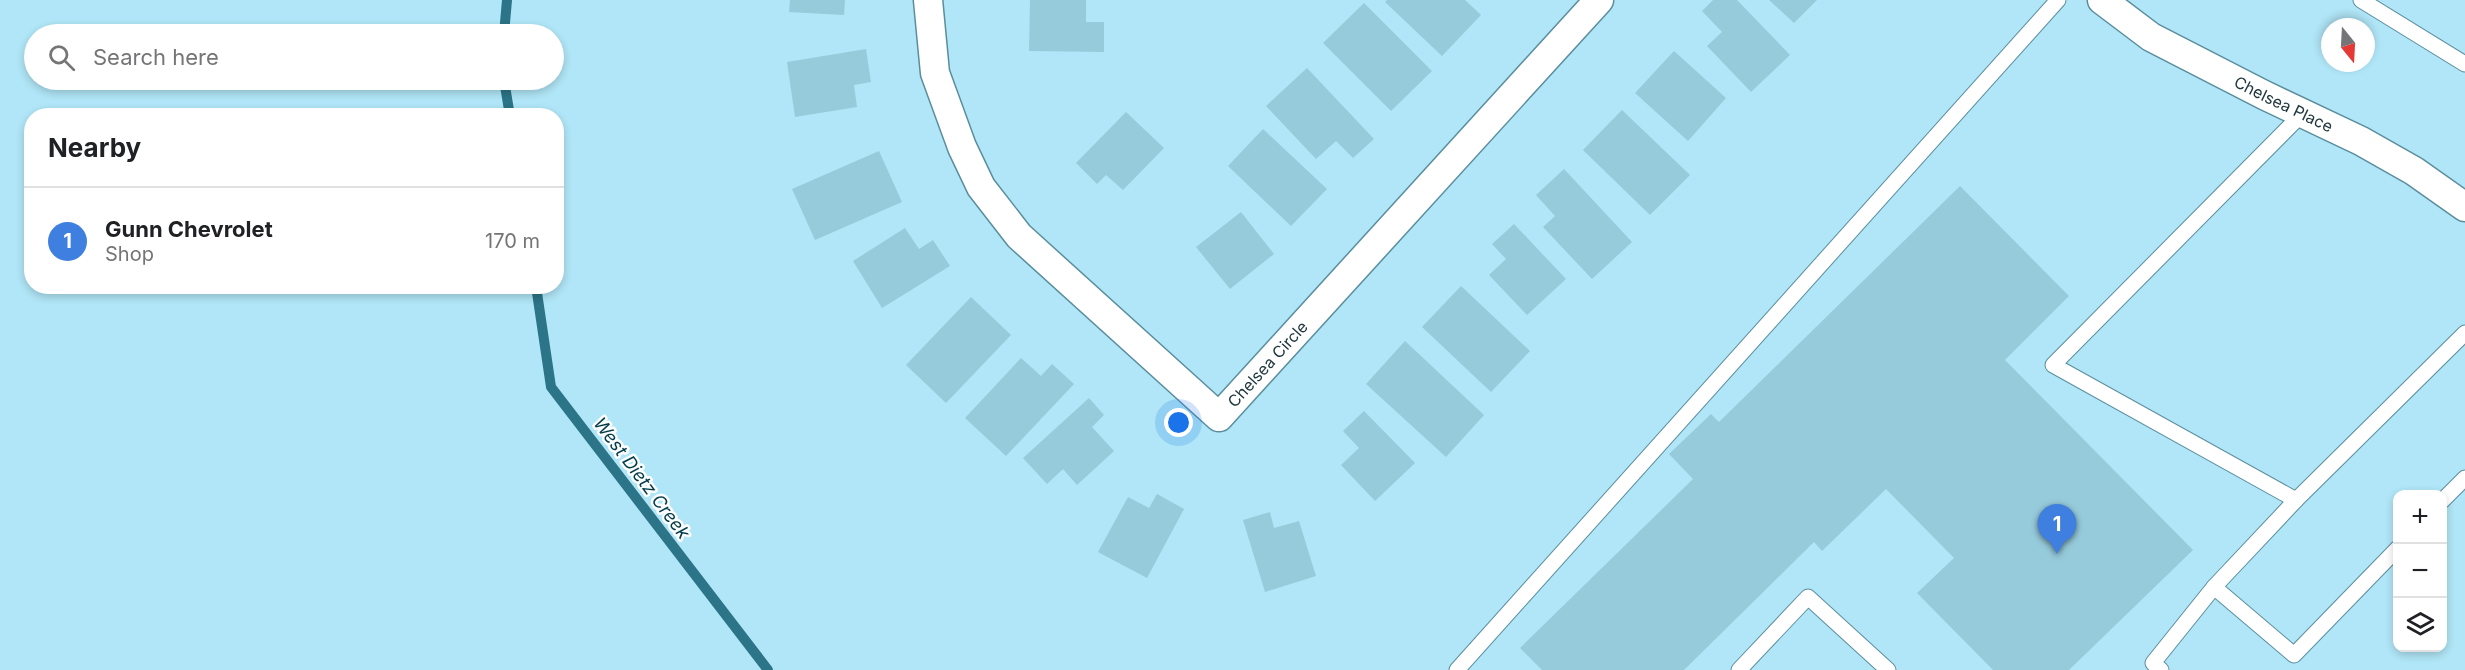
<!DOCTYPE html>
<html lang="en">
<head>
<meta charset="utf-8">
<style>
	body { margin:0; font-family:Inter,sans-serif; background:#f6f6f6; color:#202124 }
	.controls { position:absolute; right:18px; bottom:18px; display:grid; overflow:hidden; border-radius:12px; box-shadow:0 3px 9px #0003 }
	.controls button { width:54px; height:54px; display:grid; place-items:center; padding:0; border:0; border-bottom:2px solid #e0e0e0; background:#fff; color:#202124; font:30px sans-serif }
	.compass { position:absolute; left:2321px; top:18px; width:54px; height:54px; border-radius:50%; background:#fff; box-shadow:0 3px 9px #0003; rotate:162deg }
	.you { position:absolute; left:1179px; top:423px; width:21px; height:21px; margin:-15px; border:4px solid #fff; border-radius:50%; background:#1a73e8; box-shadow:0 0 0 9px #1a73e833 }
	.badge { display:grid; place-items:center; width:39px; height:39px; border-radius:50%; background:#d93025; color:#fff; font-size:20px; font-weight:700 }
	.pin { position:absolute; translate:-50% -50px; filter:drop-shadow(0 2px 3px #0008) }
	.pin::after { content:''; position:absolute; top:32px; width:21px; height:18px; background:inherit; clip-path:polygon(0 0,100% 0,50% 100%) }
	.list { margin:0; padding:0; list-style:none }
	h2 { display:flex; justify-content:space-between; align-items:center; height:78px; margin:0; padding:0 24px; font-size:26px }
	h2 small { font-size:20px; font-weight:400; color:#757577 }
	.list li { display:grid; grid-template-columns:39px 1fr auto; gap:18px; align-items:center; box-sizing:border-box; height:108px; padding:0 24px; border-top:2px solid #e0e0e0 }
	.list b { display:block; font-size:22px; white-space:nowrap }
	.list p { margin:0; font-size:20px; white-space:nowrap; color:#757577 }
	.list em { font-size:20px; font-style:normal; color:#757577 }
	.icon { flex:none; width:33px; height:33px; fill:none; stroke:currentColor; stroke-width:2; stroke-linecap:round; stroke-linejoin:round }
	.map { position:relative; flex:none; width:2465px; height:670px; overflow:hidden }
	.search { position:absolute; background:#fff; box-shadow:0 3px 9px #0003; left:24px; top:24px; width:540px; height:66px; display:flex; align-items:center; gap:15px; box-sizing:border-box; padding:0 21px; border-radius:33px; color:#757577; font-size:22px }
	.panel { position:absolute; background:#fff; box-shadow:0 3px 9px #0003; left:24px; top:108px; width:540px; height:186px; border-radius:24px }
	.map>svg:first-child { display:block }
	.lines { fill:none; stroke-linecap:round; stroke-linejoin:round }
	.stream { stroke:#2c7487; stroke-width:10 }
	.building { fill:#96cbdc }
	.lane-casing { stroke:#5a8e9d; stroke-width:17 }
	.street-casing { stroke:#5a8e9d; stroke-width:31 }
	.lane { stroke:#fff; stroke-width:15 }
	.street { stroke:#fff; stroke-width:28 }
	.labels { text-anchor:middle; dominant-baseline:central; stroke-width:5; stroke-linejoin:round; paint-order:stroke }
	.street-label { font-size:16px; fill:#21373e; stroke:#fdfdfd }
	.water-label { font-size:18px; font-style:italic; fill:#013b49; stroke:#fdfdfd }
</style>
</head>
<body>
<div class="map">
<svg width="2465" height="670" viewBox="0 0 2465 670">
	<rect width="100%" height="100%" fill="#b0e6f7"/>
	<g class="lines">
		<g class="stream">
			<polyline points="504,34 507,0"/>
			<polyline points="504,80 510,116"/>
			<polyline points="536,286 551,387 768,670"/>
		</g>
	</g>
	<g class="building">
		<polygon points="790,0 845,0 844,15 789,12"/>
		<polygon points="1030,0 1086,0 1086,22 1104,22 1104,52 1029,51"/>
		<polygon points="1387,0 1465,0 1481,15 1442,56 1385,2"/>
		<polygon points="1713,0 1737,0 1790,55 1751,92 1707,46 1722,32 1702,11"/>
		<polygon points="1769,0 1817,0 1794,23"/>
		<polygon points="1364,3 1432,71 1391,111 1323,43"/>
		<polygon points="866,49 871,82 854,85 857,107 795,117 787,62"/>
		<polygon points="1674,51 1726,98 1688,141 1635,93"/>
		<polygon points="1307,68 1374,139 1353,158 1336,141 1316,159 1266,106"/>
		<polygon points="1622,110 1690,175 1650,215 1583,150"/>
		<polygon points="1126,112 1164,148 1123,190 1106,175 1097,184 1076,163"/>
		<polygon points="1263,129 1327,189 1291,226 1228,166"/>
		<polygon points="879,151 902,202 815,240 792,189"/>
		<polygon points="1564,169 1632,242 1592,279 1543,227 1555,216 1536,195"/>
		<polygon points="1960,186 2069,296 2005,360 2193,550 2069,670 1993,670 1917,593 1954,558 1886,489 1822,551 1814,542 1684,670 1542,670 1520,648 1693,479 1669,454 1711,414 1719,422"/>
		<polygon points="1241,212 1274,254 1230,289 1196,247"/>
		<polygon points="1514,224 1566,279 1527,315 1489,275 1506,259 1492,244"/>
		<polygon points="905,228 919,249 933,240 950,266 882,308 853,261"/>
		<polygon points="1461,286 1530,351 1491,392 1422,327"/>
		<polygon points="971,297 1011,335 946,403 906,365"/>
		<polygon points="1405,341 1484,415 1446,457 1366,384"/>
		<polygon points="1021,358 1041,376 1052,364 1074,384 1006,456 965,418"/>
		<polygon points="1089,398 1104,415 1092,427 1114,451 1077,485 1063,469 1047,484 1023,458"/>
		<polygon points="1364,411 1415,463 1375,501 1341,465 1359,448 1343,431"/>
		<polygon points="1157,494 1184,509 1147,578 1098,552 1128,497 1149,508"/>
		<polygon points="1270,512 1274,528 1299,521 1316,576 1265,592 1243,520"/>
	</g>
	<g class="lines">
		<defs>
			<g id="lane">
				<polyline points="2361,0 2465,64"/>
				<polyline points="2303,113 2053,365 2296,500 2465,333"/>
				<polyline points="2296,500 2214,587 2294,655 2398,548"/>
				<polyline points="2442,501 2465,478"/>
				<polyline points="1457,670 2058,0"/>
				<polyline points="1739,670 1808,597 1888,670"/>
				<polyline points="2161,670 2153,663 2214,587"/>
			</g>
			<g id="street">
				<path id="s1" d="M928,0L935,73L962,147L981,187L1019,236L1219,417L1599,0"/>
				<path id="s2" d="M2102,0L2151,37L2264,95L2361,141L2414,171L2465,207"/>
			</g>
		</defs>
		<use href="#lane" class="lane-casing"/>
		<use href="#street" class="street-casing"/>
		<use href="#lane" class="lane"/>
		<use href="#street" class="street"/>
	</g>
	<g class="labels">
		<g class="street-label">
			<text stroke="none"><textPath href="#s2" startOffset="210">Chelsea Place</textPath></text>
			<text stroke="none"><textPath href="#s1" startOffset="600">Chelsea Circle</textPath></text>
		</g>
		<g class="water-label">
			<text transform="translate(642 478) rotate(53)">West Dietz Creek</text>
		</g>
	</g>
</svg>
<div class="controls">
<button>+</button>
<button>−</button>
<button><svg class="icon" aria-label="layers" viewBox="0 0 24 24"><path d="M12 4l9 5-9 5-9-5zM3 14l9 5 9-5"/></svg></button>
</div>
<svg class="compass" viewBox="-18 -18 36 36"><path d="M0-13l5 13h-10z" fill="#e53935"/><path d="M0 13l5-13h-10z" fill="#757577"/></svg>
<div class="you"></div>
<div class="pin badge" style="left:2057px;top:554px;background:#3f7fe0">1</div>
<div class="search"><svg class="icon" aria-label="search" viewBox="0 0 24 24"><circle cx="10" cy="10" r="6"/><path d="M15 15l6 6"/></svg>Search here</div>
<section class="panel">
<h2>Nearby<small></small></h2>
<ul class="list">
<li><span class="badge" style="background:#3f7fe0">1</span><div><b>Gunn Chevrolet</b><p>Shop</p></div><em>170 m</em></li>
</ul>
</section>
</div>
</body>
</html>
